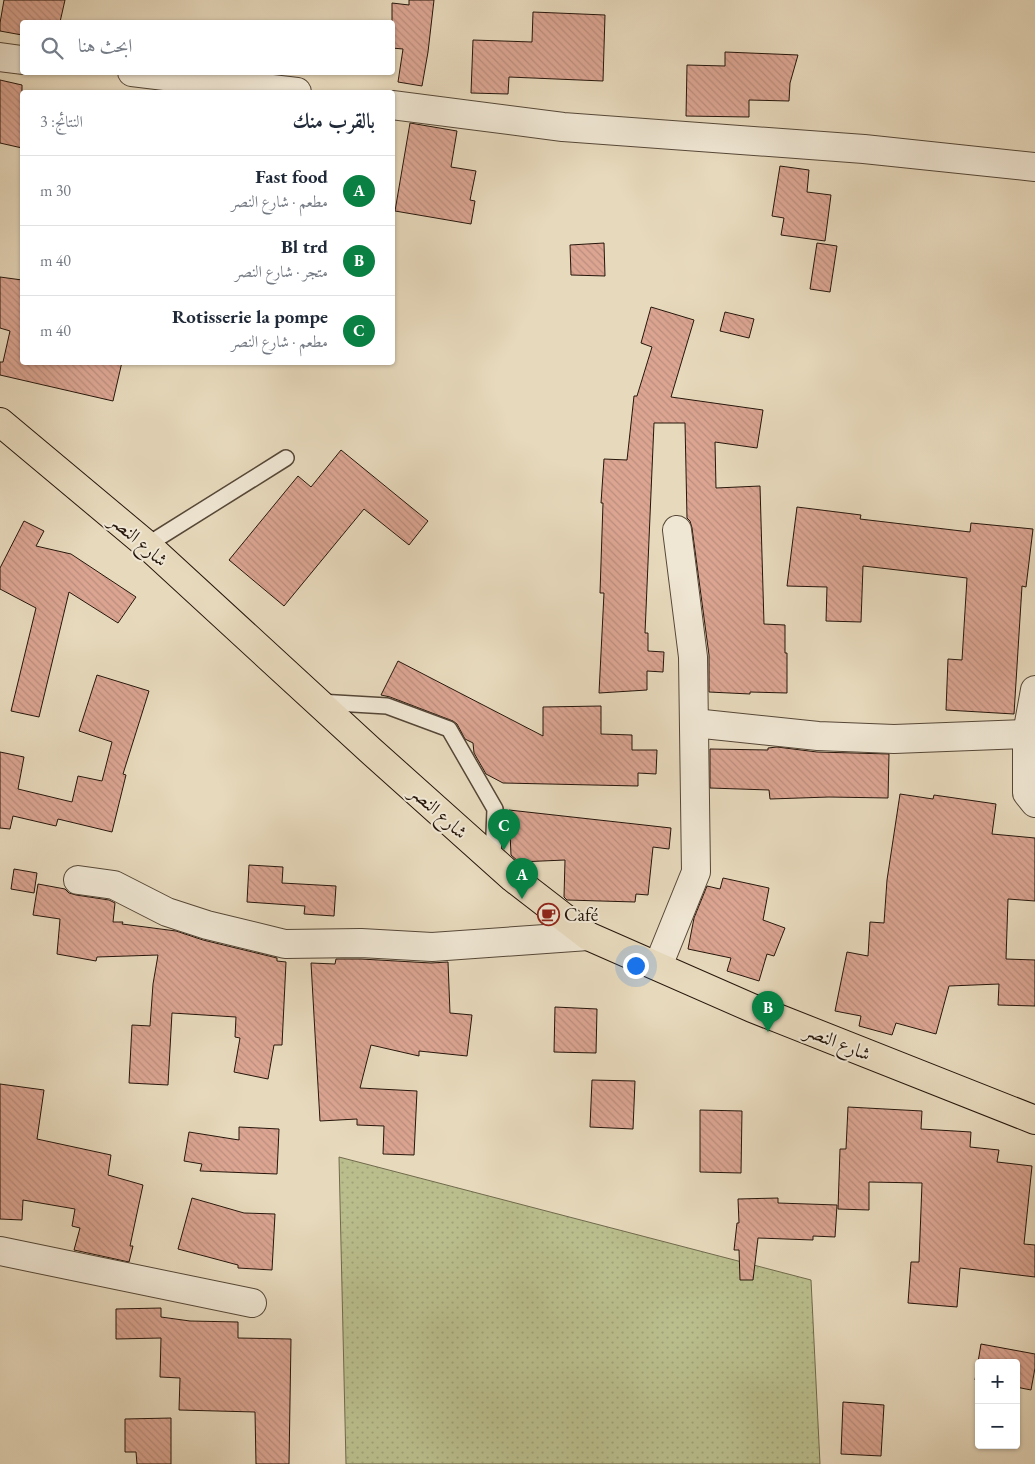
<!DOCTYPE html>
<html lang="ar">
<head>
<meta charset="utf-8">
<style>
	body { margin:0; font-family:"EB Garamond",Amiri,serif; background:#f2f2f3; color:#1f2937; direction:rtl }
	.controls { position:absolute; right:15px; bottom:15px; display:grid; overflow:hidden; border-radius:5px; box-shadow:0 1px 4px #0004 }
	.controls button { width:45px; height:45px; display:grid; place-items:center; padding:0; border:0; border-bottom:1px solid #e0e1e3; background:#fff; color:#1f2937; font:25px sans-serif }
	.you { position:absolute; left:635px; top:965px; width:18px; height:18px; margin:-12px; border:4px solid #fff; border-radius:50%; background:#1a73e8; box-shadow:0 0 0 8px #1a73e833 }
	.badge { display:grid; place-items:center; width:32px; height:32px; border-radius:50%; background:#0b8043; color:#fff; font-size:16px; font-weight:700 }
	.pin { position:absolute; translate:-50% -41px; filter:drop-shadow(0 1px 2px #0008) }
	.pin::after { content:''; position:absolute; top:26px; width:18px; height:15px; background:inherit; clip-path:polygon(0 0,100% 0,50% 100%) }
	.list { margin:0; padding:0; list-style:none }
	h2 { display:flex; justify-content:space-between; align-items:center; height:65px; margin:0; padding:0 20px; font-size:21px }
	h2 small { font-size:16px; font-weight:400; color:#747a83 }
	.list li { display:grid; grid-template-columns:32px 1fr auto; gap:15px; align-items:center; box-sizing:border-box; height:70px; padding:0 20px; border-top:1px solid #e0e1e3 }
	.list b { display:block; font-size:19px; white-space:nowrap }
	.list p { margin:0; font-size:16px; white-space:nowrap; color:#747a83 }
	.list em { font-size:16px; font-style:normal; color:#747a83 }
	.icon { flex:none; width:28px; height:28px; fill:none; stroke:currentColor; stroke-width:2; stroke-linecap:round; stroke-linejoin:round }
	.map { position:relative; flex:none; width:1035px; height:1464px; overflow:hidden; direction:ltr }
	.search { position:absolute; background:#fff; box-shadow:0 1px 4px #0004; left:20px; top:20px; width:375px; height:55px; display:flex; align-items:center; gap:12px; box-sizing:border-box; padding:0 18px; border-radius:5px; color:#747a83; font-size:19px }
	.panel { position:absolute; background:#fff; box-shadow:0 1px 4px #0004; left:20px; top:90px; width:375px; height:275px; border-radius:5px; direction:rtl }
	.map>svg:first-child { display:block }
	.park { fill:url(#park-dots); stroke:#706a4c }
	.building { fill:url(#building-back-hatch); stroke:#26160b }
	.lines { fill:none; stroke-linecap:round; stroke-linejoin:round }
	.service-casing { stroke:#564737; stroke-width:18 }
	.minor-casing { stroke:#564737; stroke-width:30 }
	.primary-casing { stroke:#26160b; stroke-width:30 }
	.service { stroke:#efe6d3; stroke-width:15 }
	.minor { stroke:#efe6d3; stroke-width:28 }
	.primary { stroke:#e7d9bc; stroke-width:28 }
	.labels { text-anchor:middle; dominant-baseline:central; stroke-width:4; stroke-linejoin:round; paint-order:stroke }
	.street-label { font-size:19px; fill:#26160b; stroke:#efe6d3 }
	.poi-label { font-size:19px; fill:#26160b; stroke:#efe6d3; text-anchor:start }
</style>
</head>
<body>
<div class="map">
<svg width="1035" height="1464" viewBox="0 0 1035 1464">
	<defs>
		<pattern id="park-dots" width="8" height="8" patternUnits="userSpaceOnUse" patternTransform="scale(1.25)"><rect width="8" height="8" fill="#babe8d"/><path d="M2 2h.1M6 6h.1" fill="none" stroke="#a0a378" stroke-width="1.8" stroke-linecap="round"/></pattern>
		<pattern id="building-back-hatch" width="6" height="6" patternUnits="userSpaceOnUse" patternTransform="scale(1.25)"><rect width="6" height="6" fill="#dba592"/><path d="M-1 5l2 2M0 0l6 6M5-1l2 2" fill="none" stroke="#bc8d7d"/></pattern>
	</defs>
	<rect width="100%" height="100%" fill="#e7d9bc"/>
	<filter id="stains"><feTurbulence type="fractalNoise" baseFrequency=".004" numOctaves="4"/><feColorMatrix values="0 0 0 0 .2 0 0 0 0 .09 0 0 0 0 .02 0 0 0 .5 -.17"/></filter>
	<radialGradient id="worn" r=".72"><stop offset=".6" stop-color="#630" stop-opacity="0"/><stop offset="1" stop-color="#630" stop-opacity=".3"/></radialGradient>
	<polygon class="park" points="339,1157 811,1280 820,1464 346,1464"/>
	<g class="building">
		<polygon points="4,0 65,0 60,22 22,22 22,35 0,31 0,23"/>
		<polygon points="409,0 434,0 428,52 422,86 398,82 403,49 392,48 392,3 409,5"/>
		<polygon points="533,12 605,15 603,81 509,77 508,94 471,93 473,40 532,42"/>
		<polygon points="725,52 798,55 790,83 789,101 749,100 749,117 686,116 687,65 725,66"/>
		<polygon points="0,80 22,85 22,148 0,143"/>
		<polygon points="410,123 457,131 451,167 476,171 470,200 475,201 471,224 395,211"/>
		<polygon points="780,166 809,170 807,192 831,195 825,241 781,235 784,218 772,216"/>
		<polygon points="604,243 605,276 571,275 570,245"/>
		<polygon points="817,243 837,246 830,292 810,289"/>
		<polygon points="0,277 22,280 22,362 122,362 113,401 0,375 0,362 3,362 10,331 0,328"/>
		<polygon points="651,307 694,320 671,397 763,410 757,448 715,442 716,488 760,486 764,624 785,625 785,653 787,653 787,693 750,692 750,694 709,692 709,655 692,528 690,521 687,518 685,423 654,423 645,633 648,633 648,651 664,652 663,672 647,671 647,690 599,693 604,593 600,593 603,503 601,503 604,459 627,460 634,396 637,396 652,347 641,343"/>
		<polygon points="725,312 754,319 749,338 720,331"/>
		<polygon points="341,450 428,521 409,545 364,509 284,606 229,560 298,476 311,487"/>
		<polygon points="797,507 861,515 860,519 970,532 971,523 1033,529 1026,587 1022,586 1014,714 946,710 948,659 962,660 967,578 863,566 861,622 826,621 827,587 787,586"/>
		<polygon points="24,521 44,531 36,546 71,554 136,597 118,623 69,592 39,717 11,711 36,608 0,589 0,568"/>
		<polygon points="398,661 543,736 543,707 601,706 601,734 632,735 632,750 657,750 656,774 638,773 638,786 503,783 486,774 474,753 473,743 465,739 457,724 453,721 390,697 381,695"/>
		<polygon points="97,675 149,691 123,774 126,775 112,832 58,819 56,826 13,816 10,829 0,828 0,752 24,757 18,789 72,802 78,776 102,781 112,742 79,731"/>
		<polygon points="777,747 817,752 889,754 888,798 829,797 770,799 769,790 710,788 710,749 768,750 768,748"/>
		<polygon points="900,794 933,799 934,795 996,804 992,834 1035,838 1035,901 1008,899 1006,959 1035,960 1035,1006 998,1005 999,984 949,986 936,1034 896,1023 892,1035 859,1026 861,1016 835,1011 847,952 868,956 870,922 884,923 887,880"/>
		<polygon points="509,810 671,828 669,849 653,847 648,895 636,894 635,902 567,900 564,897 565,860 519,862 511,855"/>
		<polygon points="249,865 283,867 282,883 336,886 334,916 304,914 305,906 247,902"/>
		<polygon points="14,869 37,873 34,893 11,889"/>
		<polygon points="723,878 769,888 763,920 785,928 774,956 767,954 759,981 727,971 731,958 688,949 694,918 707,886 720,889"/>
		<polygon points="38,884 65,889 69,893 76,895 109,900 115,903 113,922 123,922 122,924 176,931 203,940 277,958 277,961 286,962 282,1045 274,1045 268,1079 234,1072 240,1038 235,1037 236,1017 172,1013 168,1085 129,1083 132,1025 150,1026 153,984 158,955 97,957 96,961 57,954 60,919 33,915"/>
		<polygon points="336,959 361,959 431,963 448,962 450,1013 472,1015 467,1056 419,1051 419,1056 371,1045 360,1088 417,1091 414,1155 383,1154 384,1126 357,1125 357,1119 320,1121 311,963 335,964"/>
		<polygon points="555,1007 597,1009 596,1053 554,1052"/>
		<polygon points="592,1080 635,1081 633,1129 590,1127"/>
		<polygon points="0,1084 44,1090 37,1139 111,1155 108,1175 143,1185 130,1246 133,1246 129,1262 74,1250 80,1228 72,1226 75,1209 23,1200 22,1220 0,1219"/>
		<polygon points="848,1107 922,1111 921,1129 971,1132 970,1147 999,1150 997,1162 1032,1166 1024,1244 1035,1245 1035,1277 960,1268 957,1307 908,1303 911,1262 919,1262 922,1183 869,1182 869,1210 838,1209 840,1149 846,1149"/>
		<polygon points="700,1110 742,1111 741,1173 700,1172"/>
		<polygon points="239,1127 279,1129 277,1174 200,1171 202,1164 184,1161 189,1132 239,1140"/>
		<polygon points="192,1198 244,1213 275,1214 272,1270 238,1268 238,1265 178,1249"/>
		<polygon points="778,1198 778,1203 837,1205 835,1237 813,1236 813,1240 758,1238 753,1280 740,1280 739,1250 734,1250 737,1223 739,1223 738,1199"/>
		<polygon points="161,1308 161,1317 190,1321 238,1322 238,1338 291,1339 289,1464 256,1464 255,1412 179,1410 180,1378 160,1377 161,1338 116,1339 116,1309"/>
		<polygon points="981,1344 1035,1354 1035,1368 1031,1390 1016,1387 1016,1363 979,1363 979,1380 975,1380"/>
		<polygon points="843,1402 884,1405 881,1456 841,1454"/>
		<polygon points="171,1418 171,1464 137,1464 136,1452 125,1452 125,1419"/>
	</g>
	<g class="lines">
		<defs>
			<g id="service">
				<polyline points="147,545 286,458"/>
				<polyline points="319,702 387,706 449,729 495,809 493,859"/>
			</g>
			<g id="minor">
				<polyline points="0,57 22,60"/>
				<polyline points="132,72 297,92"/>
				<polyline points="392,105 563,127 864,149 1035,167"/>
				<polyline points="1035,690 1027,734 1027,793 1035,803"/>
				<polyline points="694,723 818,736 894,739 1027,734"/>
				<polyline points="78,880 114,885 167,912 207,925 285,944 361,943 432,947 588,936"/>
				<polyline points="658,966 696,872 693,657 677,530"/>
				<polyline points="0,1251 252,1303"/>
			</g>
			<polyline id="primary" points="0,422 147,545 370,750 513,878 588,936 752,1008 1035,1120"/>
		</defs>
		<use href="#service" class="service-casing"/>
		<use href="#minor" class="minor-casing"/>
		<use href="#primary" class="primary-casing"/>
		<use href="#service" class="service"/>
		<use href="#minor" class="minor"/>
		<use href="#primary" class="primary"/>
	</g>
	<defs>
		<symbol id="cafe-ring" viewBox="-11 -11 22 22"><circle r="9.5" fill="#efe6d3" stroke="#8f2418" stroke-width="1.5"/><path d="M-5.5-4.5H6V0H3Q3 3.5 0 3.5H-2.5Q-5.5 3.5-5.5 0ZM3-3.2v2h1.7v-2ZM-6 4.5H4V6H-6Z" fill="#8f2418"/></symbol>
	</defs>
	<g fill-rule="evenodd">
		<use href="#cafe-ring" x="536" y="902" width="25" height="25"/>
	</g>
	<g class="labels">
		<g class="street-label">
			<text transform="translate(139 540) rotate(41)">شارع النصر</text>
			<text transform="translate(439 812) rotate(42)">شارع النصر</text>
			<text transform="translate(838 1042) rotate(22)">شارع النصر</text>
		</g>
		<g class="poi-label">
			<text x="564" y="914">Café</text>
		</g>
	</g>
	<rect width="100%" height="100%" filter="url(#stains)"/>
	<rect width="100%" height="100%" fill="url(#worn)"/>
</svg>
<div class="controls">
<button>+</button>
<button>−</button>
</div>
<div class="you"></div>
<div class="pin badge" style="left:522px;top:899px">A</div>
<div class="pin badge" style="left:768px;top:1032px">B</div>
<div class="pin badge" style="left:504px;top:850px">C</div>
<div class="search"><svg class="icon" aria-label="search" viewBox="0 0 24 24"><circle cx="10" cy="10" r="6"/><path d="M15 15l6 6"/></svg>ابحث هنا</div>
<section class="panel">
<h2>بالقرب منك<small>النتائج: 3</small></h2>
<ul class="list">
<li><span class="badge">A</span><div><b>Fast food</b><p>مطعم · شارع النصر</p></div><em>30 m</em></li>
<li><span class="badge">B</span><div><b>Bl trd</b><p>متجر · شارع النصر</p></div><em>40 m</em></li>
<li><span class="badge">C</span><div><b>Rotisserie la pompe</b><p>مطعم · شارع النصر</p></div><em>40 m</em></li>
</ul>
</section>
</div>
</body>
</html>
